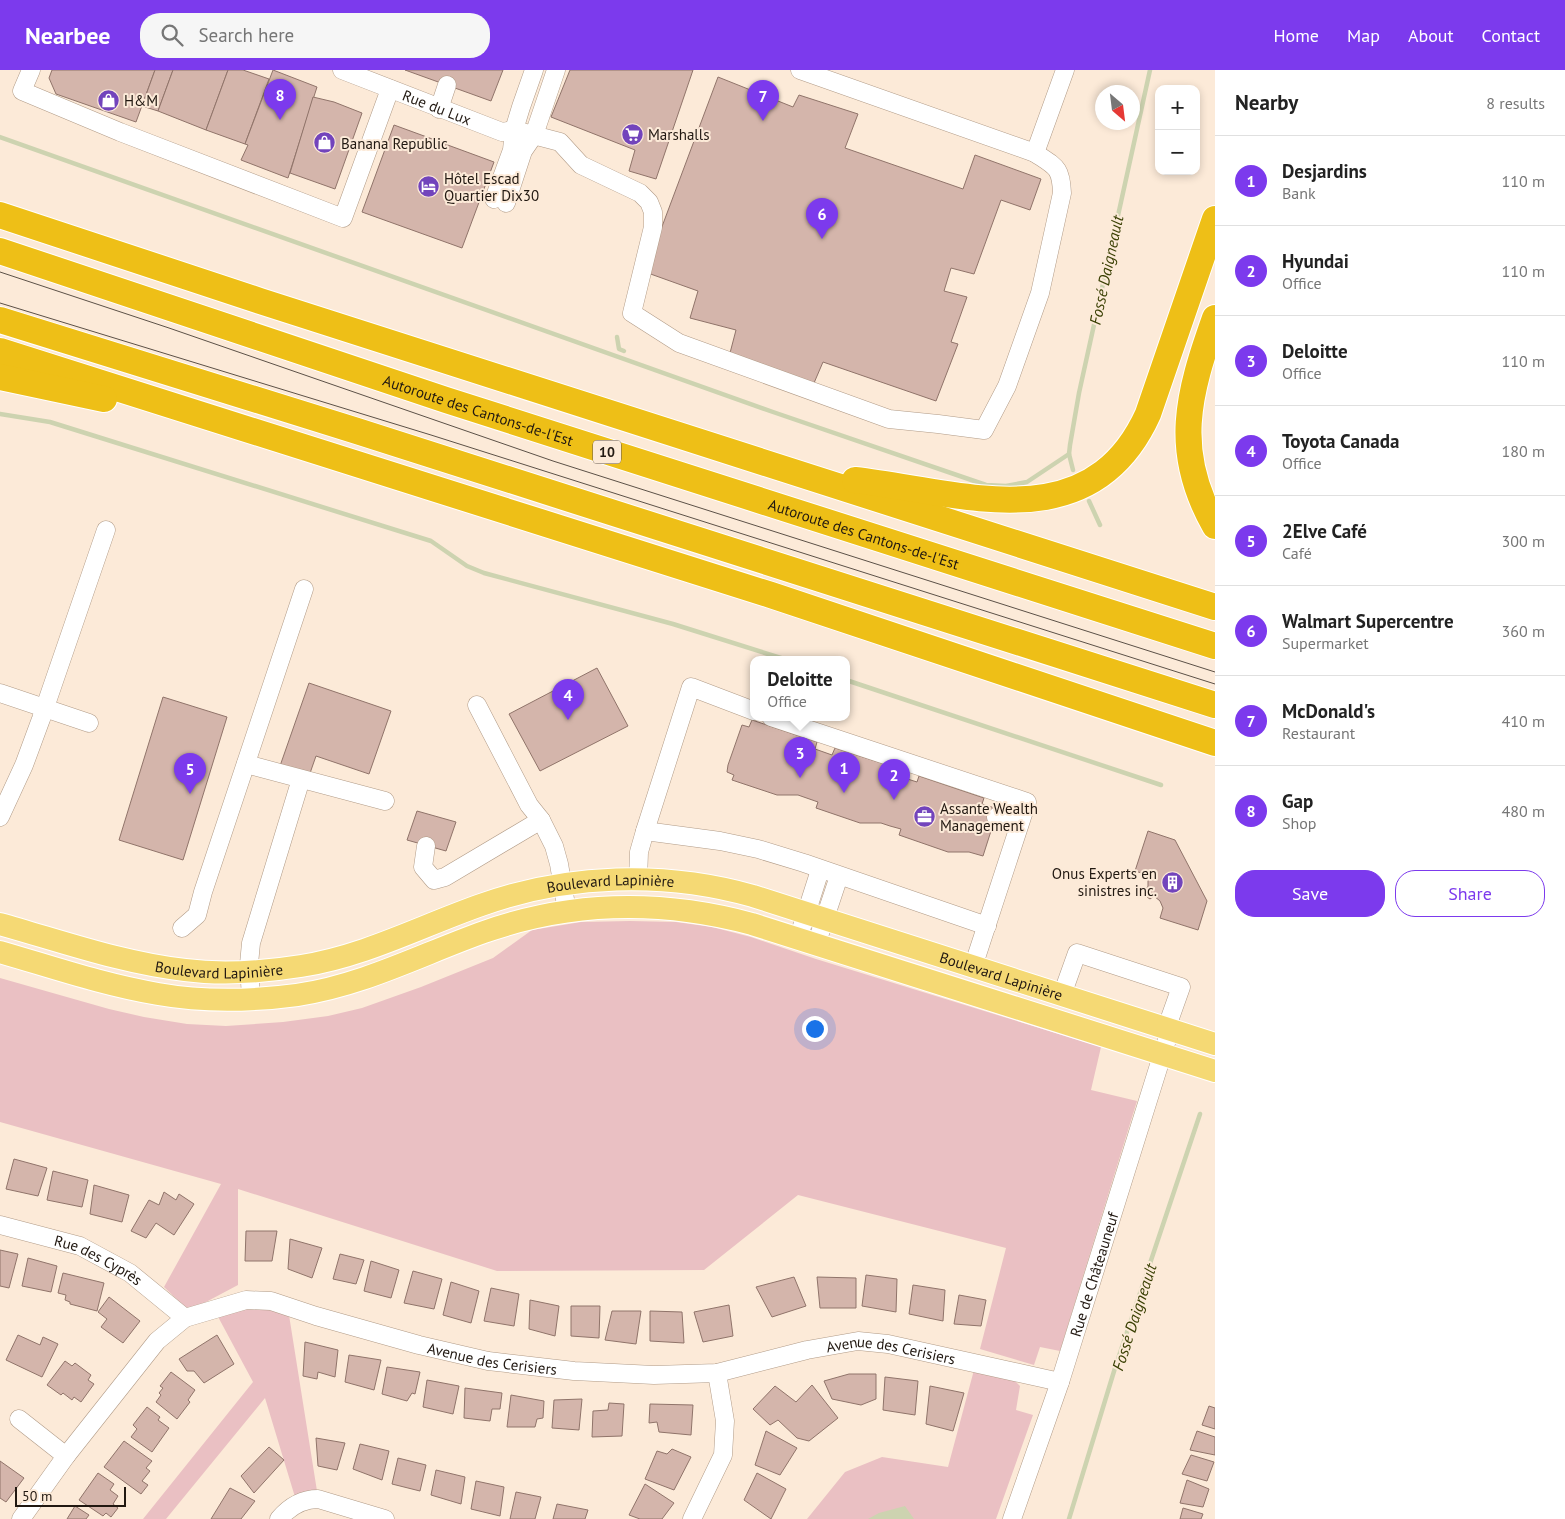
<!DOCTYPE html>
<html lang="en">
<head>
<meta charset="utf-8">
<style>
	body { margin:0; font-family:"PT Sans",sans-serif; background:#f6f6f6; color:#222 }
	.controls { position:absolute; right:15px; top:15px; display:grid; overflow:hidden; border-radius:10px; box-shadow:0 2px 8px #0003 }
	.controls button { width:45px; height:45px; display:grid; place-items:center; padding:0; border:0; border-bottom:1px solid #e0e0e0; background:#fff; color:#222; font:25px sans-serif }
	.compass { position:absolute; left:1095px; top:15px; width:45px; height:45px; border-radius:50%; background:#fff; box-shadow:0 2px 8px #0003; rotate:152deg }
	.scale { position:absolute; left:15px; bottom:12px; width:111px; box-sizing:border-box; padding-left:5px; border:2px solid #211811; border-top:0; font-size:14px; line-height:18px; white-space:nowrap; color:#211811; -webkit-text-stroke:4px #fcead8; paint-order:stroke }
	.you { position:absolute; left:814px; top:958px; width:18px; height:18px; margin:-12px; border:4px solid #fff; border-radius:50%; background:#1a73e8; box-shadow:0 0 0 8px #1a73e833 }
	.badge { display:grid; place-items:center; width:32px; height:32px; border-radius:50%; background:#7c3aed; color:#fff; font-size:16px; font-weight:700 }
	.pin { position:absolute; translate:-50% -41px; filter:drop-shadow(0 1px 2px #0008) }
	.pin::after { content:''; position:absolute; top:26px; width:18px; height:15px; background:inherit; clip-path:polygon(0 0,100% 0,50% 100%) }
	.popup { position:absolute; left:750px; top:586px; width:100px; height:65px; box-sizing:border-box; display:grid; place-content:center; border-radius:10px; background:#fff; filter:drop-shadow(0 1px 4px #0005); font-size:16px; white-space:nowrap; color:#767676 }
	.popup b { font-size:19px; color:#222 }
	.popup::after { content:''; position:absolute; left:50%; top:100%; margin-left:-10px; border:10px solid transparent; border-top-color:#fff }
	.list { margin:0; padding:0; list-style:none }
	h2 { display:flex; justify-content:space-between; align-items:center; height:65px; margin:0; padding:0 20px; font-size:21px }
	h2 small { font-size:16px; font-weight:400; color:#767676 }
	.list li { display:grid; grid-template-columns:32px 1fr auto; gap:15px; align-items:center; box-sizing:border-box; height:90px; padding:0 20px; border-top:1px solid #e0e0e0 }
	.list b { display:block; font-size:19px; white-space:nowrap }
	.list p { margin:0; font-size:16px; white-space:nowrap; color:#767676 }
	.list em { font-size:16px; font-style:normal; color:#767676 }
	.actions { display:flex; gap:10px; padding:15px 20px }
	.actions a { flex:1; padding:11px 0; border:1px solid #7c3aed; border-radius:20px; text-align:center; font-size:18px; color:#7c3aed }
	.actions .main { background:#7c3aed; color:#fff }
	.icon { flex:none; width:28px; height:28px; fill:none; stroke:currentColor; stroke-width:2; stroke-linecap:round; stroke-linejoin:round }
	.map { position:relative; flex:none; width:1215px; height:1449px; overflow:hidden }
	header { display:flex; align-items:center; gap:30px; box-sizing:border-box; height:70px; padding:0 25px; background:#7c3aed; color:#fff }
	header strong { font-size:24px }
	nav { display:flex; gap:28px; margin-inline-start:auto; font-size:18px }
	.search { width:350px; height:45px; background:#f6f6f6; display:flex; align-items:center; gap:12px; box-sizing:border-box; padding:0 18px; border-radius:20px; color:#767676; font-size:19px }
	main { display:flex }
	aside { flex:1; background:#fff }
	.map>svg:first-child { display:block }
	.green { fill:#eac0c3 }
	.water { fill:#cdd3b0 }
	.lines { fill:none; stroke-linecap:round; stroke-linejoin:round }
	.stream { stroke:#cdd3b0; stroke-width:4.5 }
	.building { fill:#d4b5ab; stroke:#90746a }
	.minor-casing { stroke:#b19b87; stroke-width:19 }
	.major-casing { stroke:#fff; stroke-width:24 }
	.highway-casing { stroke:#fff; stroke-width:28 }
	.minor { stroke:#fff; stroke-width:18 }
	.major { stroke:#f5d974; stroke-width:22 }
	.highway { stroke:#eebf17; stroke-width:26 }
	.tram { stroke:#5c5147; stroke-width:1 }
	.labels { text-anchor:middle; dominant-baseline:central; stroke-width:4; stroke-linejoin:round; paint-order:stroke }
	.shield { fill:#fcead8; stroke:#63574d; stroke-width:1 }
	.shield-label { font-size:14px; font-weight:bold; fill:#211811 }
	.poi-label { font-size:15px; fill:#211811; stroke:#fcead8; text-anchor:start }
	.street-label { font-size:15px; fill:#211811; stroke:#fcead8 }
	.water-label { font-size:16px; font-style:italic; fill:#3a4004; stroke:#fcead8 }
</style>
</head>
<body>
<header>
<strong>Nearbee</strong>
<div class="search"><svg class="icon" aria-label="search" viewBox="0 0 24 24"><circle cx="10" cy="10" r="6"/><path d="M15 15l6 6"/></svg>Search here</div>
<nav><a>Home</a><a>Map</a><a>About</a><a>Contact</a></nav>
</header>
<main>
<div class="map">
<svg width="1215" height="1449" viewBox="0 0 1215 1449">
	<rect width="100%" height="100%" fill="#fcead8"/>
	<g class="green">
		<polygon points="630,851 676,852 712,857 751,867 816,889 1101,977 1091,1020 1137,1031 1060,1281 1040,1277 1034,1295 980,1279 1006,1178 798,1125 704,1200 497,1201 238,1119 238,1215 189,1241 164,1217 221,1114 0,1052 0,908 109,939 144,947 187,954 226,956 283,952 328,946 362,938 421,917 493,888 532,860 581,852"/>
		<polygon points="249,1237 266,1237 289,1245 317,1421 295,1427 265,1328 166,1449 143,1449 253,1312 216,1243"/>
		<polygon points="974,1300 1015,1311 1020,1316 1016,1340 1033,1345 996,1449 807,1449 845,1402 882,1387 948,1397"/>
	</g>
	<polygon class="water" points="905,1436 914,1449 868,1449 879,1443"/>
	<g class="lines">
		<g class="stream">
			<polyline points="0,67 773,342 986,415 1006,416 1027,412 1069,384"/>
			<polyline points="617,267 619,279 624,281"/>
			<polyline points="0,344 50,352 431,471 467,496 484,503 673,554 784,589"/>
			<polyline points="1073,400 1069,384 1070,375 1079,323 1150,0"/>
			<polyline points="1089,431 1100,455"/>
			<polyline points="846,610 1161,715"/>
			<polyline points="1069,1449 1115,1298 1200,1044"/>
		</g>
	</g>
	<g class="building">
		<polygon points="52,0 155,0 136,52 56,24 49,8"/>
		<polygon points="155,0 173,0 158,41 142,36"/>
		<polygon points="173,0 228,0 206,60 158,41"/>
		<polygon points="228,0 243,0 269,9 245,74 206,60"/>
		<polygon points="273,0 317,17 288,108 241,90 248,75 245,74"/>
		<polygon points="405,0 503,0 491,31"/>
		<polygon points="570,0 693,0 656,109 629,101 635,80 551,47"/>
		<polygon points="718,7 793,37 799,25 858,44 845,78 963,119 975,85 1041,109 1030,140 1001,130 974,204 951,198 944,221 967,227 951,272 958,274 936,331 823,292 814,313 730,283 736,260 690,248 698,221 645,202"/>
		<polygon points="313,27 334,32 362,43 335,119 290,103"/>
		<polygon points="394,55 435,70 433,74 444,78 445,74 494,92 462,178 362,142"/>
		<polygon points="597,598 628,656 540,701 509,644"/>
		<polygon points="309,613 391,641 369,704 316,686 309,706 280,696"/>
		<polygon points="163,627 227,647 183,790 119,770"/>
		<polygon points="752,650 817,672 815,679 832,685 835,678 900,699 898,706 917,712 919,706 984,728 982,734 998,739 983,786 969,782 948,782 899,765 901,759 890,756 881,753 860,753 816,738 818,732 798,725 777,725 732,710 734,705 727,702 728,695 742,655 749,657"/>
		<polygon points="417,741 456,752 446,781 407,770"/>
		<polygon points="1148,761 1175,770 1207,831 1198,860 1160,848 1163,838 1160,831 1154,826 1150,829 1147,827 1144,822 1145,818 1148,817 1148,810 1145,804 1135,801"/>
		<polygon points="14,1089 47,1098 38,1126 6,1119"/>
		<polygon points="53,1101 88,1110 82,1137 47,1130"/>
		<polygon points="94,1115 129,1125 122,1152 90,1144"/>
		<polygon points="164,1122 176,1130 179,1124 194,1134 174,1165 156,1153 146,1168 131,1161 149,1130 159,1135"/>
		<polygon points="246,1161 277,1161 272,1191 245,1191"/>
		<polygon points="290,1169 322,1178 312,1208 288,1199"/>
		<polygon points="0,1180 18,1184 9,1218 0,1216"/>
		<polygon points="340,1184 364,1190 356,1214 333,1209"/>
		<polygon points="28,1188 57,1196 51,1222 22,1216"/>
		<polygon points="371,1191 399,1200 391,1228 364,1221"/>
		<polygon points="413,1201 442,1209 434,1239 404,1233"/>
		<polygon points="63,1203 104,1213 97,1241 70,1234 70,1232 65,1230 66,1225 58,1223"/>
		<polygon points="866,1205 897,1209 896,1242 862,1236"/>
		<polygon points="794,1207 806,1236 772,1247 756,1217"/>
		<polygon points="817,1207 856,1208 856,1238 820,1238"/>
		<polygon points="451,1212 479,1221 471,1253 443,1245"/>
		<polygon points="913,1215 945,1220 943,1251 909,1244"/>
		<polygon points="491,1218 519,1224 514,1256 484,1251"/>
		<polygon points="959,1225 986,1230 981,1256 954,1254"/>
		<polygon points="109,1227 140,1251 123,1273 101,1257 107,1249 98,1242"/>
		<polygon points="530,1230 559,1236 555,1266 529,1259"/>
		<polygon points="729,1235 733,1266 703,1272 694,1242"/>
		<polygon points="571,1236 600,1236 599,1268 571,1266"/>
		<polygon points="612,1241 641,1241 636,1274 605,1270"/>
		<polygon points="650,1241 682,1242 684,1273 650,1271"/>
		<polygon points="18,1265 40,1275 43,1267 58,1274 42,1307 6,1290"/>
		<polygon points="217,1265 234,1294 204,1313 194,1301 187,1301 179,1289"/>
		<polygon points="305,1272 338,1280 335,1307 318,1302 317,1309 303,1306"/>
		<polygon points="349,1285 381,1290 374,1320 345,1312"/>
		<polygon points="65,1291 72,1296 75,1293 91,1305 88,1310 94,1314 81,1332 74,1327 72,1330 63,1323 61,1325 47,1315"/>
		<polygon points="387,1297 420,1302 415,1324 412,1323 407,1331 382,1324"/>
		<polygon points="171,1302 195,1320 188,1330 190,1332 177,1349 156,1332 161,1325 159,1323 163,1318 160,1316"/>
		<polygon points="849,1304 876,1304 876,1329 861,1335 832,1329 824,1311"/>
		<polygon points="885,1307 918,1311 915,1345 883,1340"/>
		<polygon points="427,1310 459,1316 453,1344 423,1337"/>
		<polygon points="812,1315 838,1348 809,1371 797,1368 778,1350 770,1355 753,1339 775,1316 796,1332"/>
		<polygon points="930,1316 964,1323 953,1361 926,1354"/>
		<polygon points="465,1318 502,1323 500,1339 492,1339 490,1351 464,1348"/>
		<polygon points="511,1325 544,1331 543,1348 537,1349 535,1357 507,1357"/>
		<polygon points="582,1329 579,1360 552,1358 554,1330"/>
		<polygon points="609,1333 624,1334 622,1366 592,1367 593,1341 608,1340"/>
		<polygon points="650,1334 693,1335 691,1365 659,1362 657,1352 649,1353"/>
		<polygon points="1209,1336 1215,1338 1215,1359 1202,1355"/>
		<polygon points="147,1337 160,1347 158,1350 169,1358 152,1382 131,1367 137,1359 133,1355"/>
		<polygon points="766,1361 797,1378 780,1405 755,1395"/>
		<polygon points="1197,1361 1215,1367 1215,1385 1190,1380"/>
		<polygon points="316,1368 345,1373 337,1400 318,1396"/>
		<polygon points="124,1371 152,1391 146,1398 150,1401 142,1411 148,1415 141,1424 104,1397"/>
		<polygon points="360,1374 389,1381 382,1410 353,1399"/>
		<polygon points="269,1377 284,1390 254,1423 241,1406"/>
		<polygon points="672,1379 691,1387 674,1420 645,1409 657,1381 667,1384"/>
		<polygon points="1191,1385 1214,1392 1207,1411 1182,1404"/>
		<polygon points="398,1388 426,1395 420,1421 392,1414"/>
		<polygon points="0,1391 24,1408 6,1432 0,1428"/>
		<polygon points="436,1400 465,1407 461,1434 431,1425"/>
		<polygon points="98,1403 114,1414 110,1420 118,1426 113,1434 118,1438 111,1447 106,1443 103,1446 79,1430"/>
		<polygon points="757,1403 786,1419 771,1449 744,1430"/>
		<polygon points="1187,1410 1209,1419 1203,1437 1180,1433"/>
		<polygon points="476,1411 504,1417 500,1446 471,1439"/>
		<polygon points="645,1414 674,1433 662,1449 640,1449 629,1445"/>
		<polygon points="230,1418 255,1431 241,1449 211,1449"/>
		<polygon points="516,1422 541,1427 535,1449 510,1449"/>
		<polygon points="557,1434 588,1440 585,1449 553,1449"/>
		<polygon points="75,1436 89,1445 86,1449 67,1449"/>
		<polygon points="1183,1438 1203,1444 1201,1449 1180,1449"/>
	</g>
	<g class="lines">
		<defs>
			<g id="minor">
				<polyline points="31,0 22,21 120,62 343,148 390,19"/>
				<path id="s1" d="M342,0L502,62L514,60L560,72L581,95L640,123L649,132L653,142V157L632,243L679,273L889,349L938,354L984,360L1007,316L1040,223L1062,123C1061,97 1056,97 1035,83L800,0"/>
				<polyline points="439,39 447,15"/>
				<polyline points="1035,83 1065,0"/>
				<polyline points="494,129 512,80 514,60 521,37 534,0"/>
				<polyline points="506,133 523,81 534,65 556,0"/>
				<polyline points="0,623 89,653"/>
				<polyline points="477,635 529,735 541,750 554,776 559,794 567,841"/>
				<polyline points="771,647 1027,732 973,897"/>
				<polyline points="246,694 385,731"/>
				<polyline points="0,747 24,695 41,649 106,460"/>
				<polyline points="996,747 1019,755"/>
				<polyline points="645,761 720,771 758,779 804,793 987,856"/>
				<polyline points="426,776 423,797 434,810 445,807 541,750"/>
				<polyline points="638,810 639,782 645,761 691,617 754,641"/>
				<polyline points="182,858 197,845 203,822 304,519"/>
				<polyline points="798,869 820,800"/>
				<polyline points="816,875 839,806"/>
				<polyline points="251,929 249,894 251,873 301,709"/>
				<path id="s2" d="M0,1155L80,1176L130,1203L185,1248"/>
				<polyline points="19,1349 66,1386"/>
				<path id="s3" d="M21,1449L66,1386L157,1271L185,1248L246,1230L271,1231L316,1246L419,1275L488,1291L574,1301L654,1305L717,1303L807,1280L858,1271L888,1274L1060,1312"/>
				<path d="M279,1449C290,1436 302,1429 318,1429L385,1449"/>
				<polyline points="692,1449 723,1385 725,1351 717,1303"/>
				<path id="s4" d="M1012,1449L1060,1312L1170,960V948L1181,917L1077,883L1062,925"/>
			</g>
			<g id="major">
				<path id="s5" d="M0,854C61,871 122,893 185,900C223,905 263,902 301,896C365,886 421,856 481,835C567,804 665,801 753,826L1215,974"/>
				<path d="M0,882C52,897 104,915 158,924C203,932 252,931 297,925C364,915 422,884 484,862C572,831 663,830 752,854L1215,1001"/>
			</g>
			<g id="highway">
				<polyline points="0,145 260,231 1215,537"/>
				<path id="s6" d="M0,181L446,330L1215,576"/>
				<path d="M1215,248C1188,324 1172,381 1215,456"/>
				<polyline points="0,250 357,361 1215,635"/>
				<polyline points="0,281 771,525 1215,673"/>
				<polyline points="0,307 104,329"/>
				<path d="M855,410C961,422 1090,472 1148,344L1215,149"/>
			</g>
		</defs>
		<use href="#minor" class="minor-casing"/>
		<use href="#major" class="major-casing"/>
		<use href="#highway" class="highway-casing"/>
		<use href="#minor" class="minor"/>
		<use href="#major" class="major"/>
		<use href="#highway" class="highway"/>
		<g class="tram">
			<polyline points="0,202 169,258 553,391 1215,602"/>
			<polyline points="0,233 431,365 1215,614"/>
		</g>
	</g>
	<defs>
		<symbol id="shop-disc" viewBox="-11 -11 22 22"><circle r="9.5" fill="#7244bc" stroke="#fcead8"/><path d="M-5-2.5h2.3a2.7 3.5 0 0 1 5.4 0H5L5.5 6h-11ZM-1.5-2.5h3a1.5 2.3 0 0 0-3 0Z" fill="#fff"/></symbol>
		<symbol id="supermarket-disc" viewBox="-11 -11 22 22"><circle r="9.5" fill="#7244bc" stroke="#fcead8"/><path d="M-6-5.5h2.5l.6 2H6L4.5 2H-2.5L-4.4-4H-6ZM-1.5 3.2a1.3 1.3 0 1 0 .1 0ZM3 3.2a1.3 1.3 0 1 0 .1 0Z" fill="#fff"/></symbol>
		<symbol id="hotel-disc" viewBox="-11 -11 22 22"><circle r="9.5" fill="#7244bc" stroke="#fcead8"/><path d="M-6-4.5h1.5V1H6V5H4.5V3h-9V5H-6ZM-4 0a1.8 1.8 0 1 1 3.6 0ZM.5 0V-2.5h3Q6-2.5 6 0Z" fill="#fff"/></symbol>
		<symbol id="office-disc" viewBox="-11 -11 22 22"><circle r="9.5" fill="#7244bc" stroke="#fcead8"/><path d="M-6-3h4V-5.5h4V-3h4V5H-6ZM-1-4.5V-3h2v-1.5ZM-6 0V1H6V0Z" fill="#fff"/></symbol>
		<symbol id="building-disc" viewBox="-11 -11 22 22"><circle r="9.5" fill="#7244bc" stroke="#fcead8"/><path d="M-4-6H4V6H1V3H-1V6H-4ZM-2.5-4.3h1.7v1.8h-1.7ZM.8-4.3h1.7v1.8H.8ZM-2.5-1h1.7V.8h-1.7ZM.8-1h1.7V.8H.8Z" fill="#fff"/></symbol>
	</defs>
	<g fill-rule="evenodd">
		<use href="#shop-disc" x="96" y="18" width="25" height="25"/>
		<use href="#supermarket-disc" x="620" y="52" width="25" height="25"/>
		<use href="#shop-disc" x="312" y="60" width="25" height="25"/>
		<use href="#hotel-disc" x="416" y="104" width="25" height="25"/>
		<use href="#office-disc" x="912" y="734" width="25" height="25"/>
		<use href="#building-disc" x="1160" y="800" width="25" height="25"/>
	</g>
	<g class="labels">
		<rect class="shield" x="593" y="370.5" width="28" height="23" rx="4"/>
		<g class="shield-label">
			<text x="607" y="382">10</text>
		</g>
		<g class="poi-label">
			<text x="124" y="30">H&amp;M</text>
			<text x="648" y="64">Marshalls</text>
			<text x="341" y="73">Banana Republic</text>
			<text x="444" y="108">Hôtel Escad<tspan x="444" dy="17">Quartier Dix30</tspan></text>
			<text x="940" y="738">Assante Wealth<tspan x="940" dy="17">Management</tspan></text>
			<text x="1157" y="803" text-anchor="end">Onus Experts en<tspan x="1157" dy="17">sinistres inc.</tspan></text>
		</g>
		<g class="street-label">
			<text stroke="none"><textPath href="#s1" startOffset="102">Rue du Lux</textPath></text>
			<text stroke="none"><textPath href="#s6" startOffset="504">Autoroute des Cantons-de-l'Est</textPath></text>
			<text stroke="none"><textPath href="#s6" startOffset="909">Autoroute des Cantons-de-l'Est</textPath></text>
			<text stroke="none"><textPath href="#s5" startOffset="630">Boulevard Lapinière</textPath></text>
			<text stroke="none"><textPath href="#s5" startOffset="225">Boulevard Lapinière</textPath></text>
			<text stroke="none"><textPath href="#s5" startOffset="1035">Boulevard Lapinière</textPath></text>
			<text stroke="none"><textPath href="#s2" startOffset="105">Rue des Cyprès</textPath></text>
			<text stroke="none"><textPath href="#s4" startOffset="258">Rue de Châteauneuf</textPath></text>
			<text stroke="none"><textPath href="#s3" startOffset="982">Avenue des Cerisiers</textPath></text>
			<text stroke="none"><textPath href="#s3" startOffset="578">Avenue des Cerisiers</textPath></text>
		</g>
		<g class="water-label">
			<text transform="translate(1106 200) rotate(-78)">Fossé Daigneault</text>
			<text transform="translate(1134 1247) rotate(-72)">Fossé Daigneault</text>
		</g>
	</g>
</svg>
<div class="controls">
<button>+</button>
<button>−</button>
</div>
<svg class="compass" viewBox="-18 -18 36 36"><path d="M0-13l5 13h-10z" fill="#e53935"/><path d="M0 13l5-13h-10z" fill="#767676"/></svg>
<div class="scale">50 m</div>
<div class="you"></div>
<div class="pin badge" style="left:844px;top:723px">1</div>
<div class="pin badge" style="left:894px;top:730px">2</div>
<div class="pin badge" style="left:800px;top:708px">3</div>
<div class="popup"><b>Deloitte</b>Office</div>
<div class="pin badge" style="left:568px;top:650px">4</div>
<div class="pin badge" style="left:190px;top:724px">5</div>
<div class="pin badge" style="left:822px;top:169px">6</div>
<div class="pin badge" style="left:763px;top:51px">7</div>
<div class="pin badge" style="left:280px;top:50px">8</div>
</div>
<aside>
<h2>Nearby<small>8 results</small></h2>
<ul class="list">
<li><span class="badge">1</span><div><b>Desjardins</b><p>Bank</p></div><em>110 m</em></li>
<li><span class="badge">2</span><div><b>Hyundai</b><p>Office</p></div><em>110 m</em></li>
<li><span class="badge">3</span><div><b>Deloitte</b><p>Office</p></div><em>110 m</em></li>
<li><span class="badge">4</span><div><b>Toyota Canada</b><p>Office</p></div><em>180 m</em></li>
<li><span class="badge">5</span><div><b>2Elve Café</b><p>Café</p></div><em>300 m</em></li>
<li><span class="badge">6</span><div><b>Walmart Supercentre</b><p>Supermarket</p></div><em>360 m</em></li>
<li><span class="badge">7</span><div><b>McDonald's</b><p>Restaurant</p></div><em>410 m</em></li>
<li><span class="badge">8</span><div><b>Gap</b><p>Shop</p></div><em>480 m</em></li>
</ul>
<div class="actions"><a class="main">Save</a><a>Share</a></div>
</aside>
</main>
</body>
</html>
